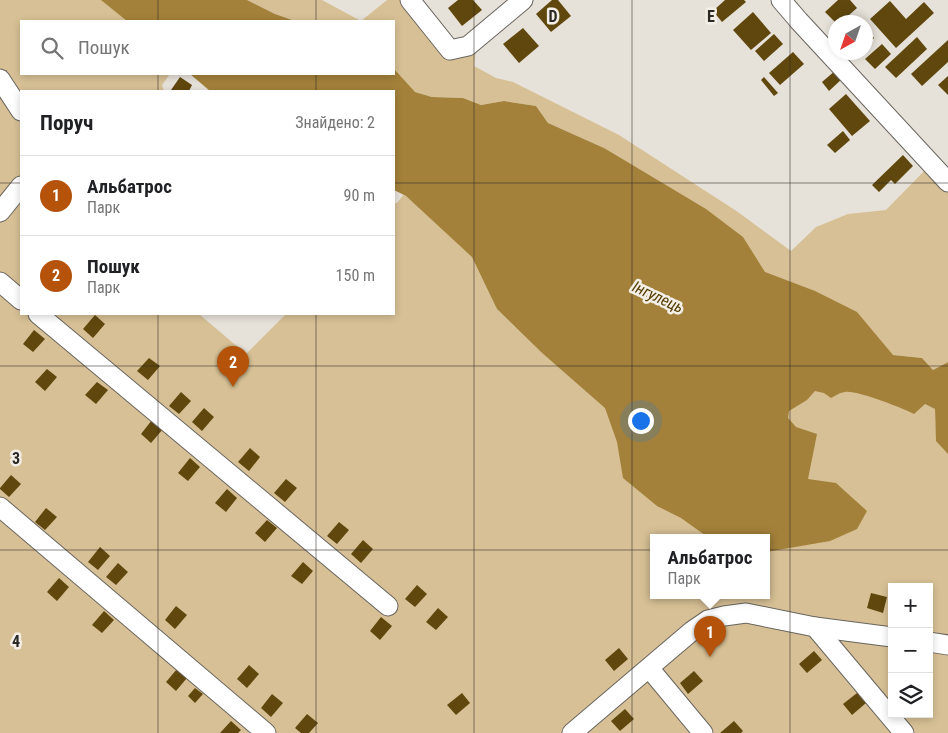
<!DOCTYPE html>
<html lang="uk">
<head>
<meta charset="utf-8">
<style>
	body { margin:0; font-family:"Roboto Condensed",sans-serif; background:#f2f2f2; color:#202124 }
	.controls { position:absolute; right:15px; bottom:15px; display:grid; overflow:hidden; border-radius:0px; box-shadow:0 2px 8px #0003 }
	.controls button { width:45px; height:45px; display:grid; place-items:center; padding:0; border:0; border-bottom:1px solid #e0e0e0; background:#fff; color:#202124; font:25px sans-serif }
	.compass { position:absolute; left:828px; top:15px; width:45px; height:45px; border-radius:50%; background:#fff; box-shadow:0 2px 8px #0003; rotate:220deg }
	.you { position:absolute; left:640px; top:420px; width:18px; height:18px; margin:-12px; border:4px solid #fff; border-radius:50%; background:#1a73e8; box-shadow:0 0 0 8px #1a73e833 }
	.badge { display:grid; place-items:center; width:32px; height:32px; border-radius:50%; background:#b45309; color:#fff; font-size:16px; font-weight:700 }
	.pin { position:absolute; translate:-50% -41px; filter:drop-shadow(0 1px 2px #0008) }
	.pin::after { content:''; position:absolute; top:26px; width:18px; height:15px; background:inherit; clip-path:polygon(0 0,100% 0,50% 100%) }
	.popup { position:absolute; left:650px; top:534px; width:120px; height:65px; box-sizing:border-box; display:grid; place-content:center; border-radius:0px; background:#fff; filter:drop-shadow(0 1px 4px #0005); font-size:16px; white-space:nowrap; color:#757577 }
	.popup b { font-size:19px; color:#202124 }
	.popup::after { content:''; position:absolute; left:50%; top:100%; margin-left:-10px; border:10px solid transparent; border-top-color:#fff }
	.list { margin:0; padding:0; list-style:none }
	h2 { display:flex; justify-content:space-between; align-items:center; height:65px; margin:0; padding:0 20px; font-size:21px }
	h2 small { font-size:16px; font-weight:400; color:#757577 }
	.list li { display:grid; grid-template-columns:32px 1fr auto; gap:15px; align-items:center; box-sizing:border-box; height:80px; padding:0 20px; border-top:1px solid #e0e0e0 }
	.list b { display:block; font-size:19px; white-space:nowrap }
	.list p { margin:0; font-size:16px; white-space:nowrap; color:#757577 }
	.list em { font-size:16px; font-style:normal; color:#757577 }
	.icon { flex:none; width:28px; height:28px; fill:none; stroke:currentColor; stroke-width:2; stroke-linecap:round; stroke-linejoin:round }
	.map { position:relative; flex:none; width:948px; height:733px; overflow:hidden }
	.search { position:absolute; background:#fff; box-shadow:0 2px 8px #0003; left:20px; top:20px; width:375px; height:55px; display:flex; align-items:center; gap:12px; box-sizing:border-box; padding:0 18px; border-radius:0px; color:#757577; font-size:19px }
	.panel { position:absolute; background:#fff; box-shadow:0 2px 8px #0003; left:20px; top:90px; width:375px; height:225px; border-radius:0px }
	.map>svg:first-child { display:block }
	.green { fill:#d7c095; fill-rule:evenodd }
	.water { fill:#a3813a }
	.building { fill:#60470d }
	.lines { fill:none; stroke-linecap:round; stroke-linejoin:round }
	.minor-casing { stroke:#69655e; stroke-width:21 }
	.minor { stroke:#fff; stroke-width:19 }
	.grid { fill:none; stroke:#2c2a27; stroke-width:1; stroke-opacity:0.55 }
	.labels { text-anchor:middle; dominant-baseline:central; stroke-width:5; stroke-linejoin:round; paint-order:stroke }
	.water-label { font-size:16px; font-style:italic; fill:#543c00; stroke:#f4efe6 }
	.grid-label { font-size:16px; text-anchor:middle; font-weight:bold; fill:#2c2a27; stroke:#f4efe6; stroke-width:5; stroke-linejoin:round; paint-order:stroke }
</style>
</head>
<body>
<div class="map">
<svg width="948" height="733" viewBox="0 0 948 733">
	<rect width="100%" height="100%" fill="#e7e2d9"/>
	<g class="green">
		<path d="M0,0H115L142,21H21V74H170L162,85L164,91H21V314H199L246,354L286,314H394V204L398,202L403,195L406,196L481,256L497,309L541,352L578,383L583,377L738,538H654V596H766V539L803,486L780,430L782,393L864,388L925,404L935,409L936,432L948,426V733H0ZM892,587H929V714H892Z"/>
		<polygon points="247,0 322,0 361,21 387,0 410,0 450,50 476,49 474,66 496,78 513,82 619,135 738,212 791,251 816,227 848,214 886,210 931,164 948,182 948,362 933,370 922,358 866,352 604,148 548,123 536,106 504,101 481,105 463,98 432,97 415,92 394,74 394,21 295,21 275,14"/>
	</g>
	<g class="water">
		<polygon points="101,0 247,0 275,14 295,21 127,21"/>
		<path d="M394,69L415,92L432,97L463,98L481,105L504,101L536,106L548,123L604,148L706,209L743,237L765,272L815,291L857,312L893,355L922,358L933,370L948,362V454L936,441L935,409L925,404L914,414C902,408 857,390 845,392C841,392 835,396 831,398L824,393L815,391L807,400L789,411L788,418L796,427L817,434L808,479L836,483L867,511L857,529L830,541L766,552V538H709L681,518L657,506L623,478L617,442L605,408L541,352L497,309L472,257L406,196L394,190V91H210L190,74H394Z"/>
	</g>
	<g class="building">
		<polygon points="458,0 473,0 482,10 462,26 448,8"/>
		<polygon points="552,0 558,0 571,16 551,32 536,14"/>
		<polygon points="725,0 744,0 746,2 722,22 713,11"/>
		<polygon points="838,0 850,0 857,8 841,22 835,22 825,12"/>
		<polygon points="890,1 906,19 924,2 934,13 896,48 870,19"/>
		<polygon points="753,12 771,33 751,50 733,30"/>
		<polygon points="523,28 539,46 519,63 503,44"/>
		<polygon points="866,29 874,38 866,46"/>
		<polygon points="774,34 783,44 764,61 755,51"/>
		<polygon points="917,37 927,49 896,78 885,67"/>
		<polygon points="948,40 948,62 922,86 911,74"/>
		<polygon points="882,44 891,54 875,69 865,59"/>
		<polygon points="793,52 804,64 780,85 769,73"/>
		<polygon points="836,70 843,78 829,91 822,82"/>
		<polygon points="948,76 948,95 938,85"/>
		<polygon points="180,77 192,85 189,91 171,90"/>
		<polygon points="764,77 778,93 774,96 761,80"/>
		<polygon points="846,94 870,121 852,136 829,109"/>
		<polygon points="843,131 850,140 835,153 827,145"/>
		<polygon points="903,155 913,166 895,184 891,180 879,192 872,185"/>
		<polygon points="95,315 105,324 93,338 83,329"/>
		<polygon points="34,330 45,339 33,352 23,344"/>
		<polygon points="149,358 160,366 148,380 137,371"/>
		<polygon points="47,369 57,377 45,391 35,382"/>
		<polygon points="97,382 108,390 96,404 85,395"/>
		<polygon points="181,392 191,401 179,414 169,406"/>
		<polygon points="204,408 214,417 202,431 192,422"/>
		<polygon points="152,420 163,429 151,443 141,434"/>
		<polygon points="250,448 260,457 249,471 238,462"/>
		<polygon points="190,458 200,467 188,481 178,473"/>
		<polygon points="11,475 21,484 9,497 0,489 0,488"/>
		<polygon points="286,479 297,488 285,502 274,493"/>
		<polygon points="227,489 237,498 226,512 215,503"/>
		<polygon points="46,508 57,517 45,530 35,522"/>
		<polygon points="267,520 277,528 265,542 255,533"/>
		<polygon points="339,522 349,530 337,544 327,536"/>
		<polygon points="363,540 373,549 361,563 351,554"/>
		<polygon points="100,547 110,556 98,570 88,562"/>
		<polygon points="303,562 313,571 302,584 291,576"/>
		<polygon points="118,563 128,572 116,585 106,577"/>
		<polygon points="59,578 69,587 57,601 47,592"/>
		<polygon points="417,585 427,594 415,607 405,599"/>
		<polygon points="871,593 887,597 883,613 867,608"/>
		<polygon points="176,606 187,615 175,629 165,620"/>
		<polygon points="438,608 448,617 436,630 426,622"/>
		<polygon points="104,611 114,620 102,633 92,625"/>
		<polygon points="381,617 392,626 380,640 370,631"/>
		<polygon points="619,648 628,659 614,671 605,660"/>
		<polygon points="814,651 822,660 807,673 799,664"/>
		<polygon points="249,665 259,674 247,688 237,679"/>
		<polygon points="177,669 187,678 176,691 166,682"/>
		<polygon points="694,671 703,681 688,694 680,683"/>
		<polygon points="195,688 203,694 195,703 188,696"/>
		<polygon points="462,693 470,703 456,715 447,705"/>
		<polygon points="857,693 866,703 852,715 843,704"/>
		<polygon points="272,694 283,703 271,717 261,708"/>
		<polygon points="625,709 634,719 620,731 611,721"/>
		<polygon points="307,714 318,723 309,733 301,733 295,728"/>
		<polygon points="231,721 241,730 238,733 220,733"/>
		<polygon points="734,721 743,731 741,733 720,733"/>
	</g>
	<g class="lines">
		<defs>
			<g id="minor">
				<polyline points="410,0 450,50 468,46 523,0"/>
				<polyline points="781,0 799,21 948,182"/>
				<polyline points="0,79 21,111"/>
				<polyline points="0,212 21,186"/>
				<polyline points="0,282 21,300"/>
				<polyline points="38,314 388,606"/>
				<polyline points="0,507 266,733"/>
				<polyline points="815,627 904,733"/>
				<polyline points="929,642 948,645"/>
				<polyline points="649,668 703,733"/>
				<polyline points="572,733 692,631 708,620 724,616 746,613 815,627 892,637"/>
			</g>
		</defs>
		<use href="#minor" class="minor-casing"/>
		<use href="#minor" class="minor"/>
	</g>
	<path class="grid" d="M158,0V21M316,0V21M474,0V733M632,0V733M790,0V733M158,74V91M316,74V91M0,183H21M394,183H948M158,314V733M316,314V733M0,366H948M0,550H948"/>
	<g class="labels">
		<g class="water-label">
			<text transform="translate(658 297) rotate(25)">Інгулець</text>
		</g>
	</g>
	<g class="grid-label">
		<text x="553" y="22">D</text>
		<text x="711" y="22">E</text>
		<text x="16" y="464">3</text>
		<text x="16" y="647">4</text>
	</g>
</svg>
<div class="controls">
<button>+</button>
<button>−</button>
<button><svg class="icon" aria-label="layers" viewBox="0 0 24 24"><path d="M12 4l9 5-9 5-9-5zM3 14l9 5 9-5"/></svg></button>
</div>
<svg class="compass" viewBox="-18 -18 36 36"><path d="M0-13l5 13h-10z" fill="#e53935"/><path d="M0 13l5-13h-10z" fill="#757577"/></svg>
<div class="you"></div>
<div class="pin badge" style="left:710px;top:657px">1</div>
<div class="popup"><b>Альбатрос</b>Парк</div>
<div class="pin badge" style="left:233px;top:387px">2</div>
<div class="search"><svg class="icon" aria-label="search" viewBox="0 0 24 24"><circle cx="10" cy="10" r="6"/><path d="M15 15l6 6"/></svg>Пошук</div>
<section class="panel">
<h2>Поруч<small>Знайдено: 2</small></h2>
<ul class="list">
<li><span class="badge">1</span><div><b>Альбатрос</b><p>Парк</p></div><em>90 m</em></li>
<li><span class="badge">2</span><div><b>Пошук</b><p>Парк</p></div><em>150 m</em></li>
</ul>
</section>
</div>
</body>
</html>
